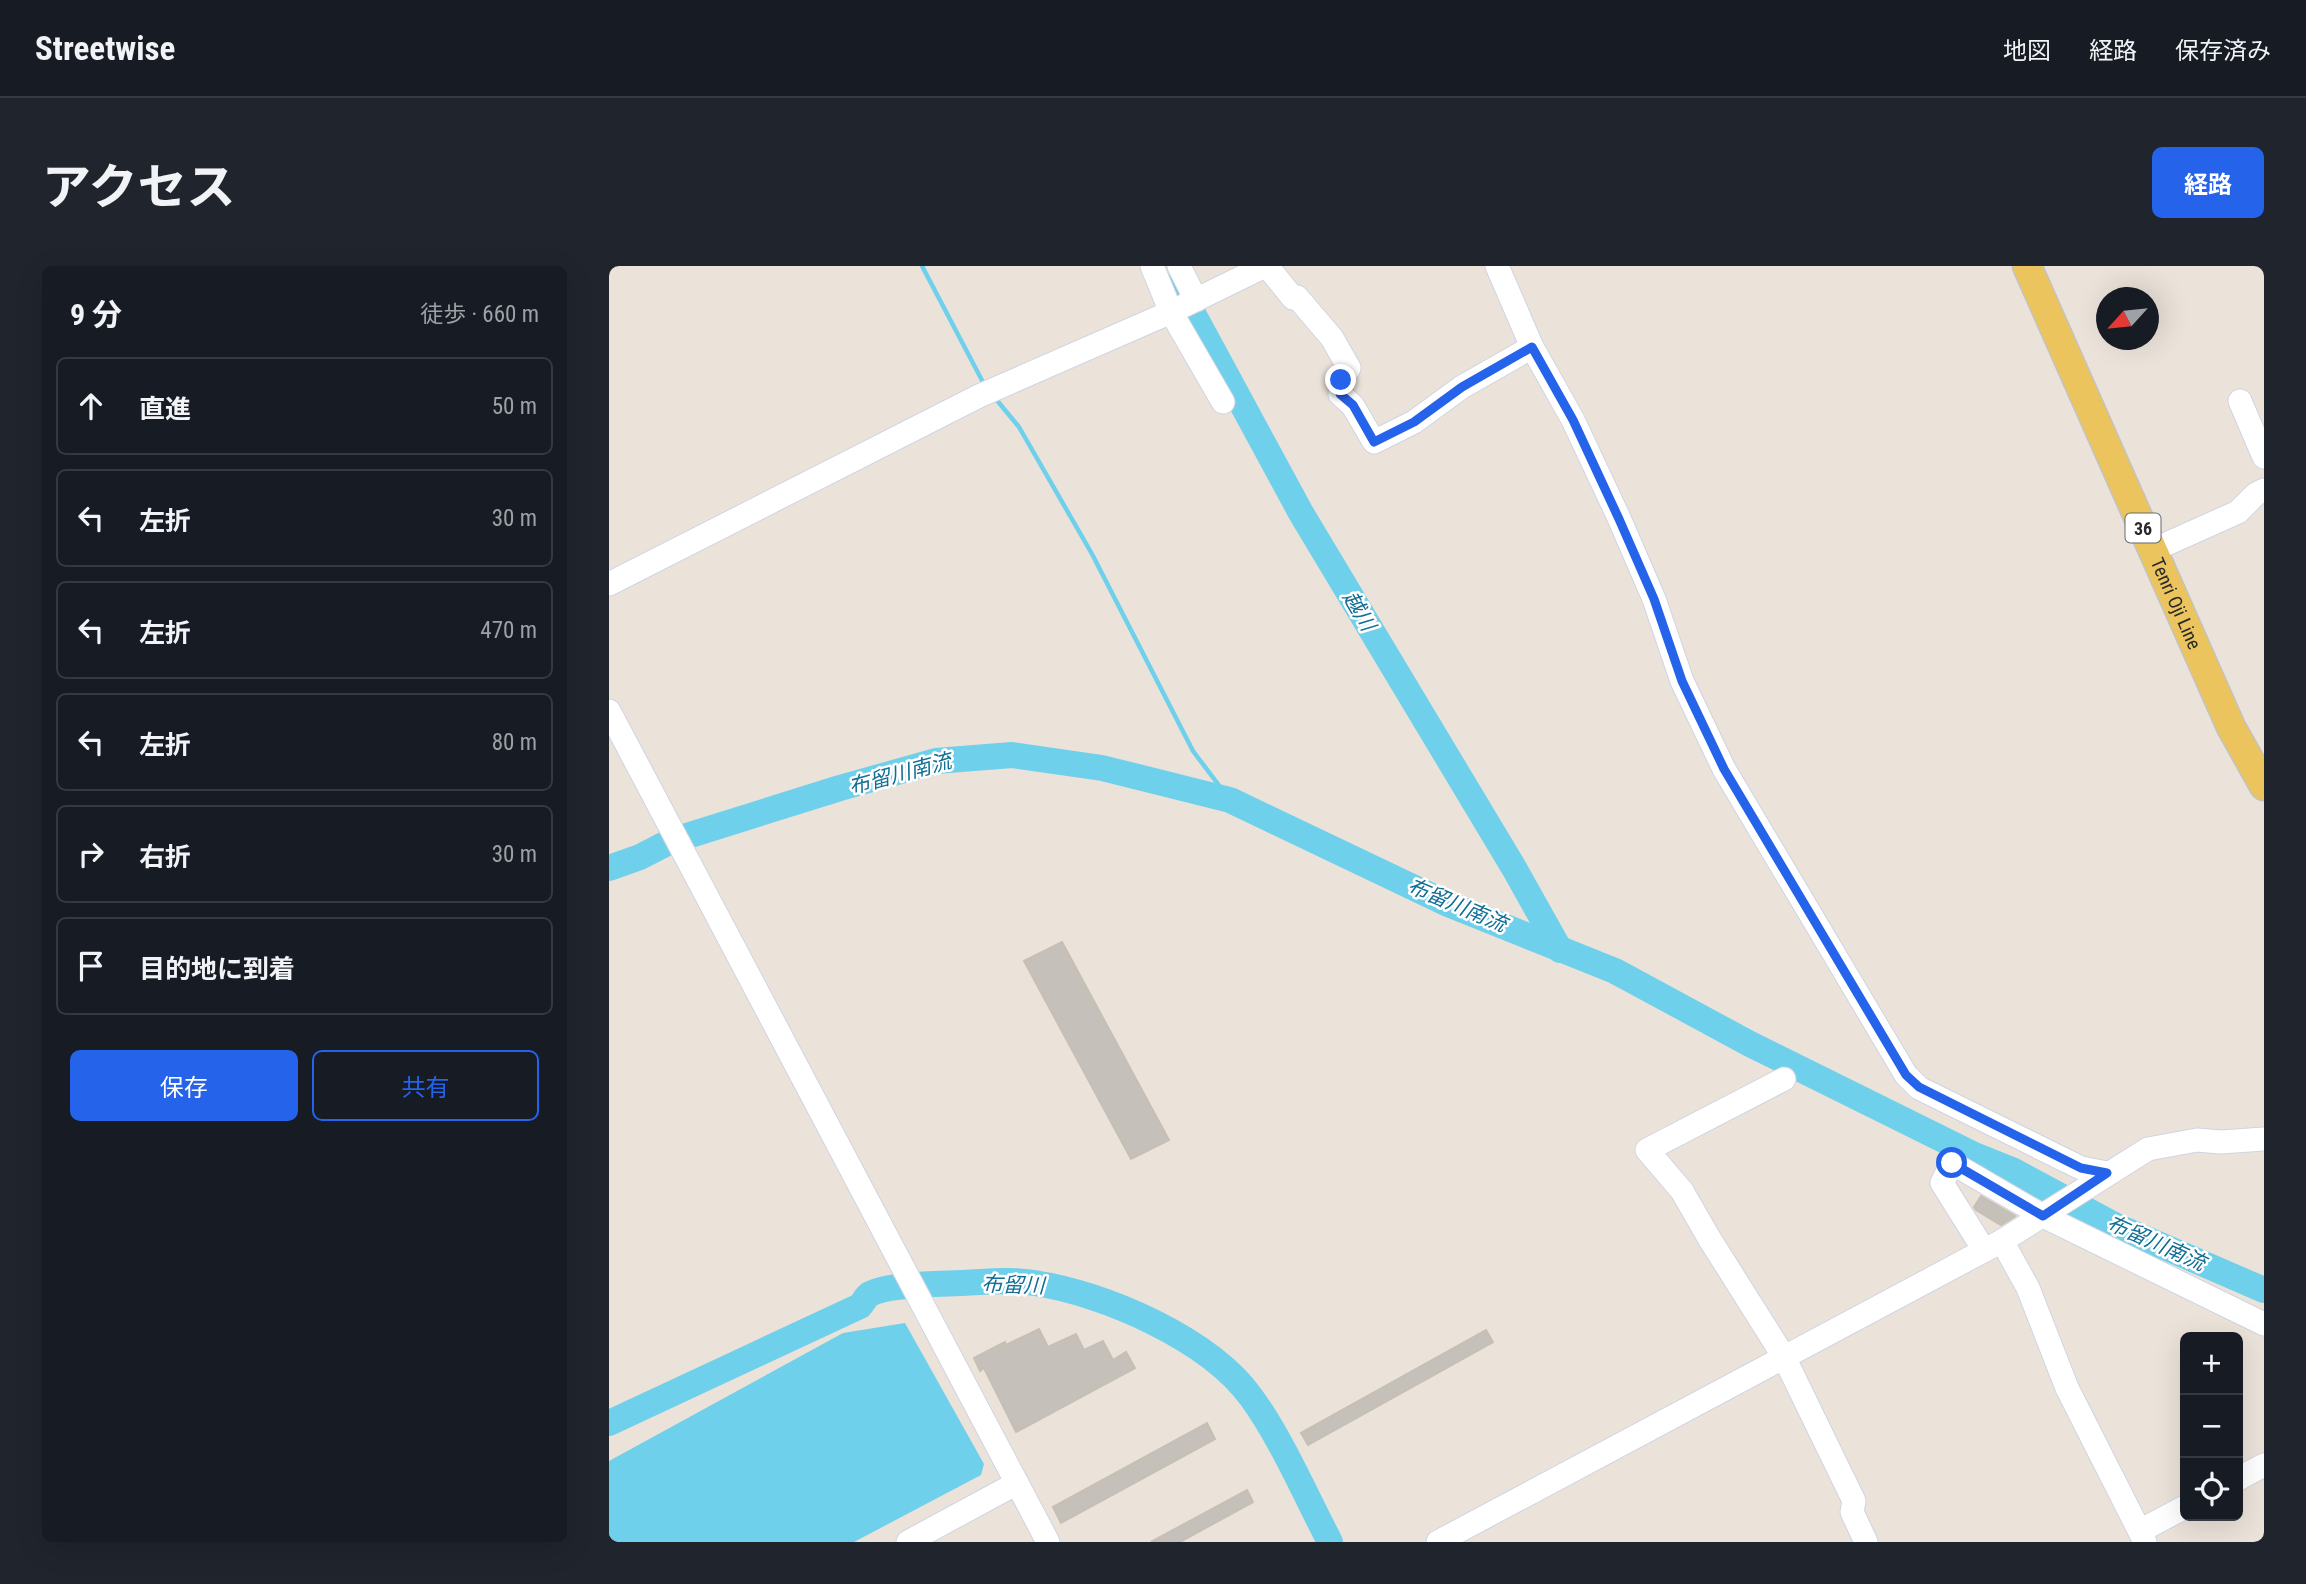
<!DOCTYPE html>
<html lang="ja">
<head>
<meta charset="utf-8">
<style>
	body { margin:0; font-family:"Roboto Condensed","Noto Sans JP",sans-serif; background:#20242c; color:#f1f3f6 }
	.controls { position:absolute; right:21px; bottom:21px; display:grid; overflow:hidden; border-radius:10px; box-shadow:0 7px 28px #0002 }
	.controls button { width:63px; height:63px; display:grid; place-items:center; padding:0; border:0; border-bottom:2px solid #363941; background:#171b24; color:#f1f3f6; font:35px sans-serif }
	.compass { position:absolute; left:1487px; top:21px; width:63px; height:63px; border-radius:50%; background:#171b24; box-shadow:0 7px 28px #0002; rotate:243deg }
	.stop { position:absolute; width:21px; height:21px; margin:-16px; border:5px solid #2563eb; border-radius:50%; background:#fff }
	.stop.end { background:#2563eb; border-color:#fff; box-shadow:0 2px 7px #0008 }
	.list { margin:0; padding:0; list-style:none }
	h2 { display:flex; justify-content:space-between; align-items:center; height:91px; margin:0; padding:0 28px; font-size:30px }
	h2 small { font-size:23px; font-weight:400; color:#9ea1a6 }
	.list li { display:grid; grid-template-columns:46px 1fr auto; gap:21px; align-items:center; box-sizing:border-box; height:98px; margin:0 14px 14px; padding:0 14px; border:2px solid #363941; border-radius:10px }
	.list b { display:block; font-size:26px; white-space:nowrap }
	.list em { font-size:23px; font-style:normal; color:#9ea1a6 }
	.actions { display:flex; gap:14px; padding:21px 28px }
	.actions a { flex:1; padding:16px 0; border:2px solid #2563eb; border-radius:10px; text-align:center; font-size:24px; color:#2563eb }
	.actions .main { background:#2563eb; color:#fff }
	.icon { flex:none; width:38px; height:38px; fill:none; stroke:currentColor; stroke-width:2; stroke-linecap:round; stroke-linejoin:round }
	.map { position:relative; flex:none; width:1655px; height:1276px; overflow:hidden; border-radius:10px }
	header { display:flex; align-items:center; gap:42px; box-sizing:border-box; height:98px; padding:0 35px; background:#171b24; border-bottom:2px solid #363941 }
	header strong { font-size:33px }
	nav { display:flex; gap:38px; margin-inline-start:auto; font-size:24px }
	.intro { display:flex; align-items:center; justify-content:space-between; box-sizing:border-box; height:168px; padding:0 42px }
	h1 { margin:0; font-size:49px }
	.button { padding:18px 32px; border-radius:10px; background:#2563eb; color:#fff; font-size:24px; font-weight:700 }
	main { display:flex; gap:42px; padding:0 42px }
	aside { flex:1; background:#171b24; border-radius:10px; box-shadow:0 7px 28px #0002 }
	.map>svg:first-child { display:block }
	.water { fill:#6fd0eb }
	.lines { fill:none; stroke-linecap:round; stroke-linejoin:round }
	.stream { stroke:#6fd0eb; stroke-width:4.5 }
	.river { stroke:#6fd0eb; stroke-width:26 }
	.building { fill:#c6c0ba; stroke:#c6bfb4; stroke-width:2 }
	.minor-casing { stroke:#d0d4e1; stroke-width:25 }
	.major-casing { stroke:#c3c3c3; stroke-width:31 }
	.minor { stroke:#fff; stroke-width:23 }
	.major { stroke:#ecc45e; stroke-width:28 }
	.route { stroke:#2563eb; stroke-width:9 }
	.labels { text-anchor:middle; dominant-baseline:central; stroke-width:5; stroke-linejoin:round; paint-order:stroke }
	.shield { fill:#fff; stroke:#696969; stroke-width:2 }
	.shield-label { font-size:18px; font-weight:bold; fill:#292929 }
	.street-label { font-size:19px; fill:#292929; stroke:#fff }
	.water-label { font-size:21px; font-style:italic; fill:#116e94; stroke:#fff }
</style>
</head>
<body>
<header>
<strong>Streetwise</strong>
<nav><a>地図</a><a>経路</a><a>保存済み</a></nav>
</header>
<div class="intro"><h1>アクセス</h1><a class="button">経路</a></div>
<main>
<aside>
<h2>9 分<small>徒歩 · 660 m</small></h2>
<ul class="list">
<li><svg class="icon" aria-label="ahead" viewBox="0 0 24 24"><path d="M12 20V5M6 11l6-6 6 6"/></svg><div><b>直進</b></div><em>50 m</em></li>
<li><svg class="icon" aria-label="left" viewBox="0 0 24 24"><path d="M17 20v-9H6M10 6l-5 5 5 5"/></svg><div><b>左折</b></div><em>30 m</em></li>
<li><svg class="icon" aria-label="left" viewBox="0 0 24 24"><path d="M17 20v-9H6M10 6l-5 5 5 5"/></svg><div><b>左折</b></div><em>470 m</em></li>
<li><svg class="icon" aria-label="left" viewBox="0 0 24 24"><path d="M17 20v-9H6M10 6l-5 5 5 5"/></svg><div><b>左折</b></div><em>80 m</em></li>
<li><svg class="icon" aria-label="right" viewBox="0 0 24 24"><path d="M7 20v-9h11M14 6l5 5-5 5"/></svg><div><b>右折</b></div><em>30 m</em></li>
<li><svg class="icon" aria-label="arrive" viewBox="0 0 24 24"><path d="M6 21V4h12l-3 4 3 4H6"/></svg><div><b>目的地に到着</b></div></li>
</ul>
<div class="actions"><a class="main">保存</a><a>共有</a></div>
</aside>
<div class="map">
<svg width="1655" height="1276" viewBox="0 0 1655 1276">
	<rect width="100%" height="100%" fill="#ebe3da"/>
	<polygon class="water" points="296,1057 375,1198 372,1209 245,1276 0,1276 0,1195 234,1067"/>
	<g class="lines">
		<g class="stream">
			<polyline points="313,0 376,120"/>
			<polyline points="386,132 410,161 483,288 584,485 621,534"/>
		</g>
		<g class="river">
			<polyline points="568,18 692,247 905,602 951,684"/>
			<polyline points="0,602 31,591 62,575 231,522 327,495 403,489 493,502 621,534 839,638 1006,705 1141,778 1363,888 1403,904 1507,960 1655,1024"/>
			<path d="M0,1157L251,1040C254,1037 257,1030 261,1028C278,1018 330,1018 351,1017C375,1016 402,1013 425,1017C495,1027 600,1073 642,1131C672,1172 697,1230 721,1276"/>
		</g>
	</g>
	<g class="building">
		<polygon points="453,676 560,874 522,893 415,695"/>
		<polygon points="1372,930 1406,950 1405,951 1392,959 1367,944 1365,941"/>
		<polygon points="430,1063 439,1081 467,1068 475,1084 494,1075 504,1094 517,1086 526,1102 407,1166 375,1102 371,1105 365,1092 396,1076 397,1079"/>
		<polygon points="877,1064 884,1076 699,1179 692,1167"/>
		<polygon points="598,1157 606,1173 452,1257 444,1241"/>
		<polygon points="638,1224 644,1236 571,1276 542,1276"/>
	</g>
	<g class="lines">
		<defs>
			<g id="minor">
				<polyline points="543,0 562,46 614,136"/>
				<polyline points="570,0 587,34"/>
				<polyline points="658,0 684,32 688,31 723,72 740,102 732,114 731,128 744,140 765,176 805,156 853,121 923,81"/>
				<polyline points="888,0 923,81 964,154 1010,252 1045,333 1073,415 1115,503 1297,809 1310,822 1472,902 1498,907"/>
				<polyline points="1631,135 1655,191"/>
				<polyline points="1544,284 1629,246 1647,228 1655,224"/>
				<polyline points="0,318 370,130 562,46 656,0"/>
				<polyline points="0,445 439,1276"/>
				<polyline points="1175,813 1038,884 1073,925 1100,972 1175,1091 1245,1235 1243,1246 1257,1276"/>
				<polyline points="1393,975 1419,1022 1458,1122 1536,1276"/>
				<polyline points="1375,984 1333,917 1343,897 1434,950 1655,1058"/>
				<polyline points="1629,1213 1655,1199"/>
				<polyline points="1531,1265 1576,1241"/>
				<polyline points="299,1276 408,1217"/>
				<polyline points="829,1276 1393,975 1539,883 1588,874 1612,876 1655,873"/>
			</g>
			<g id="major">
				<path id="s1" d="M1418,0L1622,461L1655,520"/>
			</g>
		</defs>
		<use href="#minor" class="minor-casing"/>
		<use href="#major" class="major-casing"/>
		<use href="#minor" class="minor"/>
		<use href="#major" class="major"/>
	</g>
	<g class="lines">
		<polyline class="route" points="732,114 731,128 744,139 765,176 805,156 853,121 923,81 964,154 1010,253 1045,333 1073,415 1115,503 1297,809 1310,821 1472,902 1498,907 1434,950 1343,897"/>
	</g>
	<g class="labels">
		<rect class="shield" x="1516.5" y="247.5" width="35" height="29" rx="5"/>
		<g class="shield-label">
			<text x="1534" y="262">36</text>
		</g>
		<g class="street-label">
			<text stroke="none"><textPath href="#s1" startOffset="369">Tenri Oji Line</textPath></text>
		</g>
		<g class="water-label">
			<text transform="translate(750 345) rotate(59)">越川</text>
			<text transform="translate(291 508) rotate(-15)">布留川南流</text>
			<text transform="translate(848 639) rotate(23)">布留川南流</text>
			<text transform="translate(1547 977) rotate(24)">布留川南流</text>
			<text transform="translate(404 1019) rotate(2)">布留川</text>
		</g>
	</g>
</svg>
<div class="controls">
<button>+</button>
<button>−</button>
<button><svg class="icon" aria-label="locate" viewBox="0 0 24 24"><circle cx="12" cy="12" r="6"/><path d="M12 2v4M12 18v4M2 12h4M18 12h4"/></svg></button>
</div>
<svg class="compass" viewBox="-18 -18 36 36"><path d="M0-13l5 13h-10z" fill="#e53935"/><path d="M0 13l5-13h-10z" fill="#9ea1a6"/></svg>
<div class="stop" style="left:1343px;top:897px"></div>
<div class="stop end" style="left:732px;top:114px"></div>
</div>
</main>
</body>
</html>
